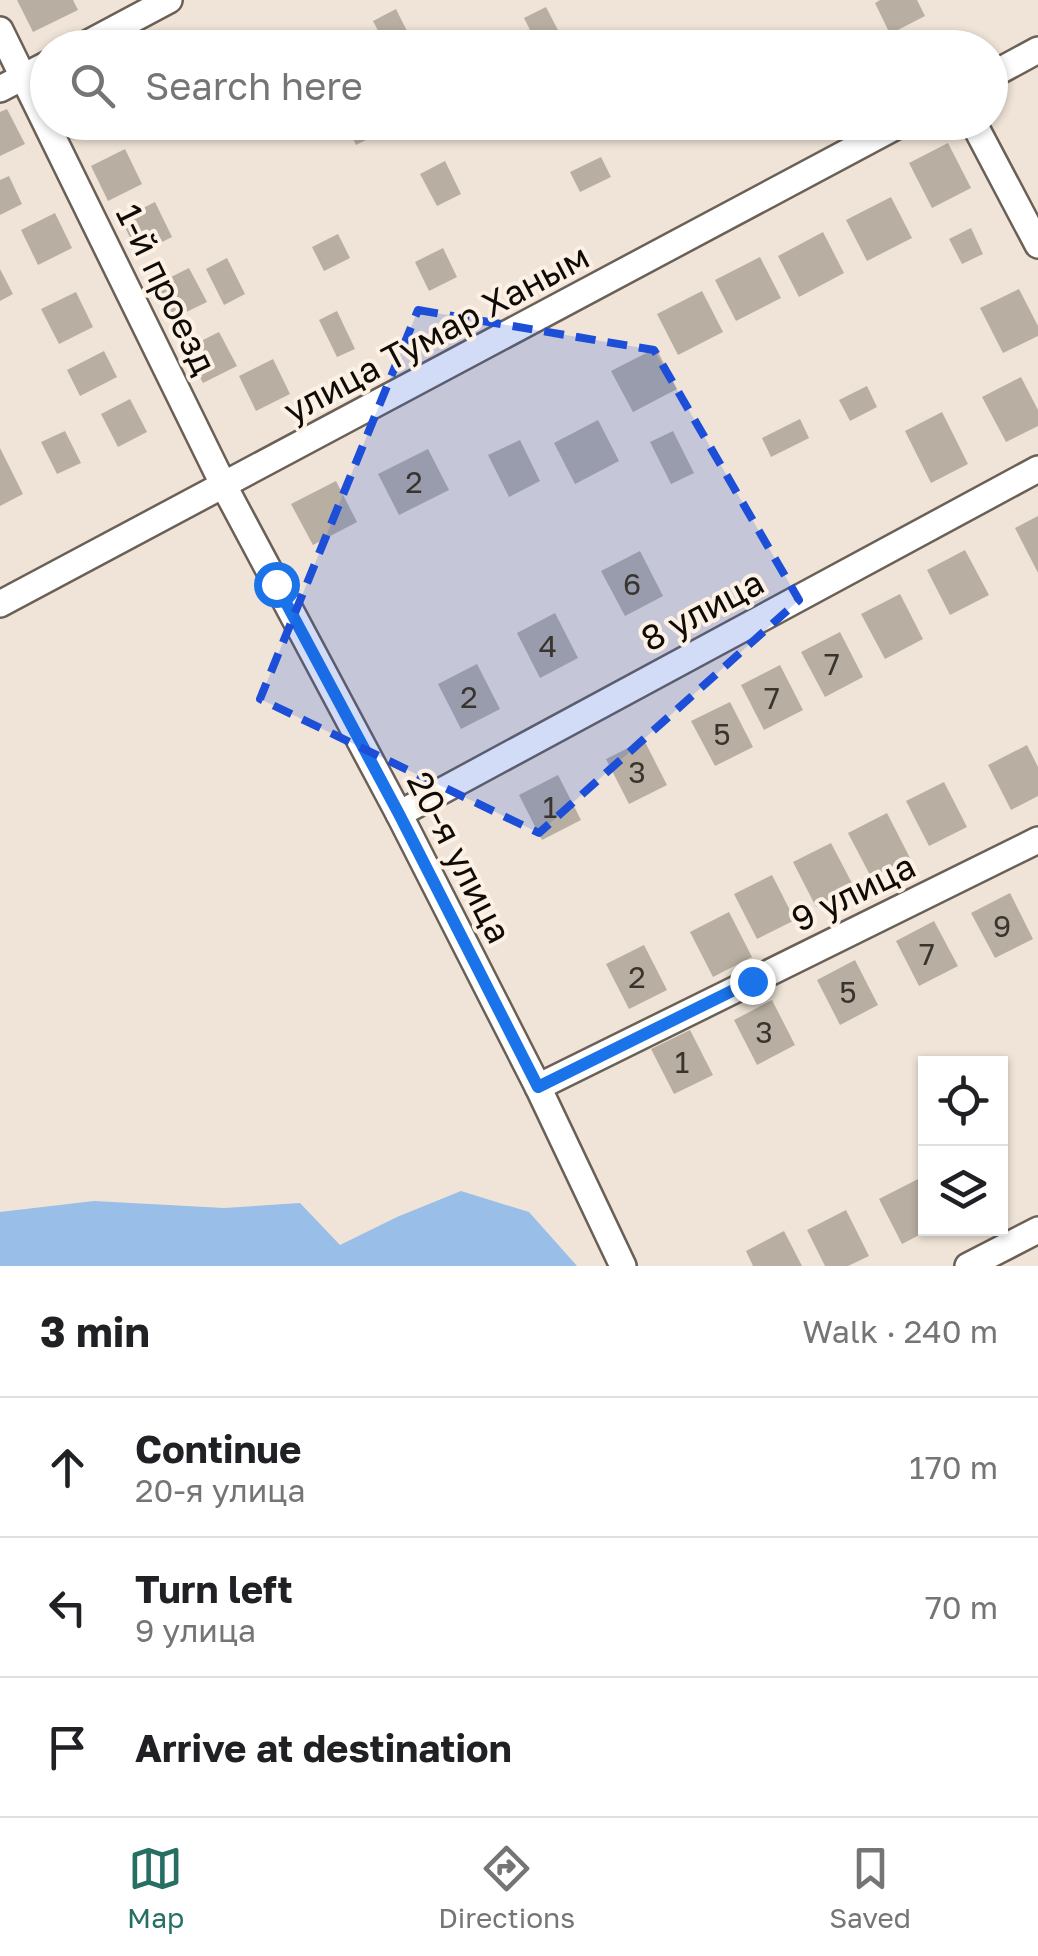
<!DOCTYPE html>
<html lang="en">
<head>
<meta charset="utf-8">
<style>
	body { margin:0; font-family:"Golos Text",sans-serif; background:#f6f6f6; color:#202124 }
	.controls { position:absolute; right:30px; bottom:30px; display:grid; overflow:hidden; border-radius:0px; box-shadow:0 2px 8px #0004 }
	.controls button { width:90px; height:90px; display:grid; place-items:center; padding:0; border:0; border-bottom:2px solid #e0e0e0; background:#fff; color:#202124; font:50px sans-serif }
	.stop { position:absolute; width:30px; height:30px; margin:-22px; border:8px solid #1a73e8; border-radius:50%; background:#fff }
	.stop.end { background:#1a73e8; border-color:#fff; box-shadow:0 2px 10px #0008 }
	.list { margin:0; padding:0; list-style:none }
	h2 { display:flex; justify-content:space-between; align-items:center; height:130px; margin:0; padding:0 40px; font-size:42px }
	h2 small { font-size:32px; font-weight:400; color:#757577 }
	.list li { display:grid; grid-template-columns:65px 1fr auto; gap:30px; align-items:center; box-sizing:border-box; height:140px; padding:0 40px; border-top:2px solid #e0e0e0 }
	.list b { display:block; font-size:38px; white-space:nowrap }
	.list p { margin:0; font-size:32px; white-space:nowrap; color:#757577 }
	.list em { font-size:32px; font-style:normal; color:#757577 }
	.icon { flex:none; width:55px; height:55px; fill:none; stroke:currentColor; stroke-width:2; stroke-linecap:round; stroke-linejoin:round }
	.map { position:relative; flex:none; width:1038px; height:1266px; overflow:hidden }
	.search { position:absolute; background:#fff; box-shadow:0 2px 8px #0004; left:30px; right:30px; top:30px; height:110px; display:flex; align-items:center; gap:25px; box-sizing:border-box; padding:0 35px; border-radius:55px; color:#757577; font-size:38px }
	.sheet { height:550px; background:#fff }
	nav { display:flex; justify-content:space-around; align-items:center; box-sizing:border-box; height:140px; border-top:2px solid #e0e0e0; background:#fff; font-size:28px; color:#757577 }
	nav a { display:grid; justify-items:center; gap:5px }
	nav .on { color:#276e63 }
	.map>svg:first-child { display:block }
	.water { fill:#99bee8 }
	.building { fill:#b8afa2 }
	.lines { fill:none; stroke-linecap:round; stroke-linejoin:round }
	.street-casing { stroke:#6a6056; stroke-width:30 }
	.street { stroke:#fff; stroke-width:25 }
	.route { stroke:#1a73e8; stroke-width:12 }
	.marked { fill:#1d4ed8; fill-opacity:0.2; stroke:#1d4ed8; stroke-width:8; stroke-dasharray:20 12; stroke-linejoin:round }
	.labels { text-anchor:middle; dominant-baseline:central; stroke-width:8; stroke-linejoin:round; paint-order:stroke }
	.number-label { font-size:30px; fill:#39342e }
	.street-label { font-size:35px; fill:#0f0b07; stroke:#fcf1e4 }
</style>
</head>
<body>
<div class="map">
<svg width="1038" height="1266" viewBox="0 0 1038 1266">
	<rect width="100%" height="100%" fill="#efe4d7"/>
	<polygon class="water" points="461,1191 529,1212 577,1266 0,1266 0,1212 94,1201 224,1208 300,1203 340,1245 397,1217"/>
	<g class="building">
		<polygon points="17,0 73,0 78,10 33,32"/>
		<polygon points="880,0 917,0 925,16 890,34 875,3"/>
		<polygon points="546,7 562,38 539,48 524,18"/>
		<polygon points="396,9 408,33 385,44 373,21"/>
		<polygon points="771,32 778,48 740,48"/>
		<polygon points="7,109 25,144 0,156 0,112"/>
		<polygon points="189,122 228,122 197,138"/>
		<polygon points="351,122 385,122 388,129 356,145 346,125"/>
		<polygon points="948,143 971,188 932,208 909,163"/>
		<polygon points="125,149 142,184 108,201 91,166"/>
		<polygon points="601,157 611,177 580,192 570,172"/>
		<polygon points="445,161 461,194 437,206 420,174"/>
		<polygon points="9,176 22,204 0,215 0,180"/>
		<polygon points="891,197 912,238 867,261 846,220"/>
		<polygon points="155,202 172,237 138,254 121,219"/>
		<polygon points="55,213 72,248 38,265 21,230"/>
		<polygon points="971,228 983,254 962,264 949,239"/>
		<polygon points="823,232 844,273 799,297 778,256"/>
		<polygon points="338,234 350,258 324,271 312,247"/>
		<polygon points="443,248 457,277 429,291 415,262"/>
		<polygon points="760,257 781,298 736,321 715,280"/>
		<polygon points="227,258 245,294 224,305 206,269"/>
		<polygon points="189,268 207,302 172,319 155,285"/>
		<polygon points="0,269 13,294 0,301"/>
		<polygon points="1019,289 1038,326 1038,336 1003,353 980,308"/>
		<polygon points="702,291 723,332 678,355 657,314"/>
		<polygon points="76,292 93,327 59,344 41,309"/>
		<polygon points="337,311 355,349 337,357 319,320"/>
		<polygon points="219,332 237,366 203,383 185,349"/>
		<polygon points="656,348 677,389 633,412 611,371"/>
		<polygon points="104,351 117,377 80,396 67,370"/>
		<polygon points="273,359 290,394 256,411 239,376"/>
		<polygon points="1021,377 1038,410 1038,426 1006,442 982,397"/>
		<polygon points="867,386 877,407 850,421 839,400"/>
		<polygon points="130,399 147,432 118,447 101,414"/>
		<polygon points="942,412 968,464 931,483 905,431"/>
		<polygon points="800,419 809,438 771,457 762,438"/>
		<polygon points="598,420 619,461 575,484 554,443"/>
		<polygon points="65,431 81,463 57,474 41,442"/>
		<polygon points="673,431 694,473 671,484 650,442"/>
		<polygon points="520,440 540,481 509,497 488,455"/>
		<polygon points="0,448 23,494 0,506"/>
		<polygon points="428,449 449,490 399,515 378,474"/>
		<polygon points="336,481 357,522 313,545 291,504"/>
		<polygon points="1038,516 1038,573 1015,528"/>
		<polygon points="965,550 989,595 950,615 927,570"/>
		<polygon points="640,551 663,596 625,616 601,571"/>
		<polygon points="900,594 923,639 885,659 861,614"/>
		<polygon points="555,613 578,658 540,678 517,633"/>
		<polygon points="840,632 863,677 825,697 801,652"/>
		<polygon points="477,664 500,709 461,729 438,684"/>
		<polygon points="780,665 803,710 764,730 741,685"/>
		<polygon points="730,702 753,747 715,766 691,721"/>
		<polygon points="644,740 667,785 629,804 606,759"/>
		<polygon points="1027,745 1038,767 1038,796 1011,810 988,765"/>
		<polygon points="558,775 581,820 542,840 519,795"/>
		<polygon points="944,782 967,827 929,846 906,801"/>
		<polygon points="887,813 910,858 871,877 848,833"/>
		<polygon points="831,843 854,887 816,907 793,862"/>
		<polygon points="772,875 795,920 757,939 734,894"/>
		<polygon points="1010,893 1033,939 995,958 971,913"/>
		<polygon points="729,912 752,957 713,977 690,932"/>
		<polygon points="934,921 958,966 919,986 896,941"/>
		<polygon points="644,945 667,990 629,1009 606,964"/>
		<polygon points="855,960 878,1005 840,1025 817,980"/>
		<polygon points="772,1000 795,1045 757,1065 734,1020"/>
		<polygon points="690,1030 713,1075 674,1094 651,1049"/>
		<polygon points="918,1179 926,1194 926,1228 933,1228 902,1244 879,1199"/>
		<polygon points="846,1210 869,1256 848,1266 825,1266 807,1230"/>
		<polygon points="784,1231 802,1266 753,1266 746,1251"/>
	</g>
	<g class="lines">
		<defs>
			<g id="street">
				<polyline points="0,30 224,486 399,814 538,1087 623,1266"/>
				<polyline points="79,48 169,0"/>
				<polyline points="990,76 1038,50"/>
				<polyline points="0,89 48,64"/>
				<polyline points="973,122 1038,245"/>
				<polyline points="0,604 904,122"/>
				<polyline points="399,814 1038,469"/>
				<polyline points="538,1087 1038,840"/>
				<polyline points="968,1266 1038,1230"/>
			</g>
		</defs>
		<use href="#street" class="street-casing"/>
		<use href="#street" class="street"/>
	</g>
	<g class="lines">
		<polyline class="route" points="276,584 399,814 538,1087 752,981"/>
	</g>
	<path class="marked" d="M418,310L654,350L799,600L539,833L260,699Z"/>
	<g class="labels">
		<g class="number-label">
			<text x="414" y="482">2</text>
			<text x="632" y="584">6</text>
			<text x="548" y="646">4</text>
			<text x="832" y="664">7</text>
			<text x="469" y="697">2</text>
			<text x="772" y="698">7</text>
			<text x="722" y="734">5</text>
			<text x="637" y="772">3</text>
			<text x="550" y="807">1</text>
			<text x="1002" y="926">9</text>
			<text x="927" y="954">7</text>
			<text x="637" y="977">2</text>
			<text x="848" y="992">5</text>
			<text x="764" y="1032">3</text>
			<text x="682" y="1062">1</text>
		</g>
		<g class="street-label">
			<text transform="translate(167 289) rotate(64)">1-й проезд</text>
			<text transform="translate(436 333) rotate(-28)">улица Тумар Ханым</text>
			<text transform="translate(702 610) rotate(-28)">8 улица</text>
			<text transform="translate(460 857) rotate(63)">20-я улица</text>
			<text transform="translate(853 892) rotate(-26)">9 улица</text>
		</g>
	</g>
</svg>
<div class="controls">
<button><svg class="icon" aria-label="locate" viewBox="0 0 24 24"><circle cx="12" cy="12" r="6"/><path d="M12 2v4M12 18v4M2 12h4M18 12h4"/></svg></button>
<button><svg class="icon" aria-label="layers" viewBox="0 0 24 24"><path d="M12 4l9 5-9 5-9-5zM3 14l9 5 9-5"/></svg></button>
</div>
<div class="stop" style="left:276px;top:584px"></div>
<div class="stop end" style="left:752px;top:981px"></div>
<div class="search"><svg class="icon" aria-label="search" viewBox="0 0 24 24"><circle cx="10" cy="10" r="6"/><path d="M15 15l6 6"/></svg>Search here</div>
</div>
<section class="sheet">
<h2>3 min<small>Walk · 240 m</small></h2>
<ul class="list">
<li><svg class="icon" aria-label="ahead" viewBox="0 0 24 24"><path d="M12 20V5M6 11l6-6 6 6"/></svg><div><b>Continue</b><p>20-я улица</p></div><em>170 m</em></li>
<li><svg class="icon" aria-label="left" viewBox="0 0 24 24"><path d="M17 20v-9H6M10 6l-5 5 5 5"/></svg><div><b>Turn left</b><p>9 улица</p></div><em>70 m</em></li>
<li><svg class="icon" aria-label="arrive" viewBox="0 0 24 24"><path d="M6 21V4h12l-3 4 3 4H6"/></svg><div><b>Arrive at destination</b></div></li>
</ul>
</section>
<nav>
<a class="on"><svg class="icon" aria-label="map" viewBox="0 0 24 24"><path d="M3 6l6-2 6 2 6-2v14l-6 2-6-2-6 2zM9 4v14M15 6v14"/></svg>Map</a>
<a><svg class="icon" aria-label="directions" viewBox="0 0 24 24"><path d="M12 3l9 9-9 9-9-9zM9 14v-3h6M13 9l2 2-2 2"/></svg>Directions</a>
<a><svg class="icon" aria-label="saved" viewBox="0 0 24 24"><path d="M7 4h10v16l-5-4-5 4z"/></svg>Saved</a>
</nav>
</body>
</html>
